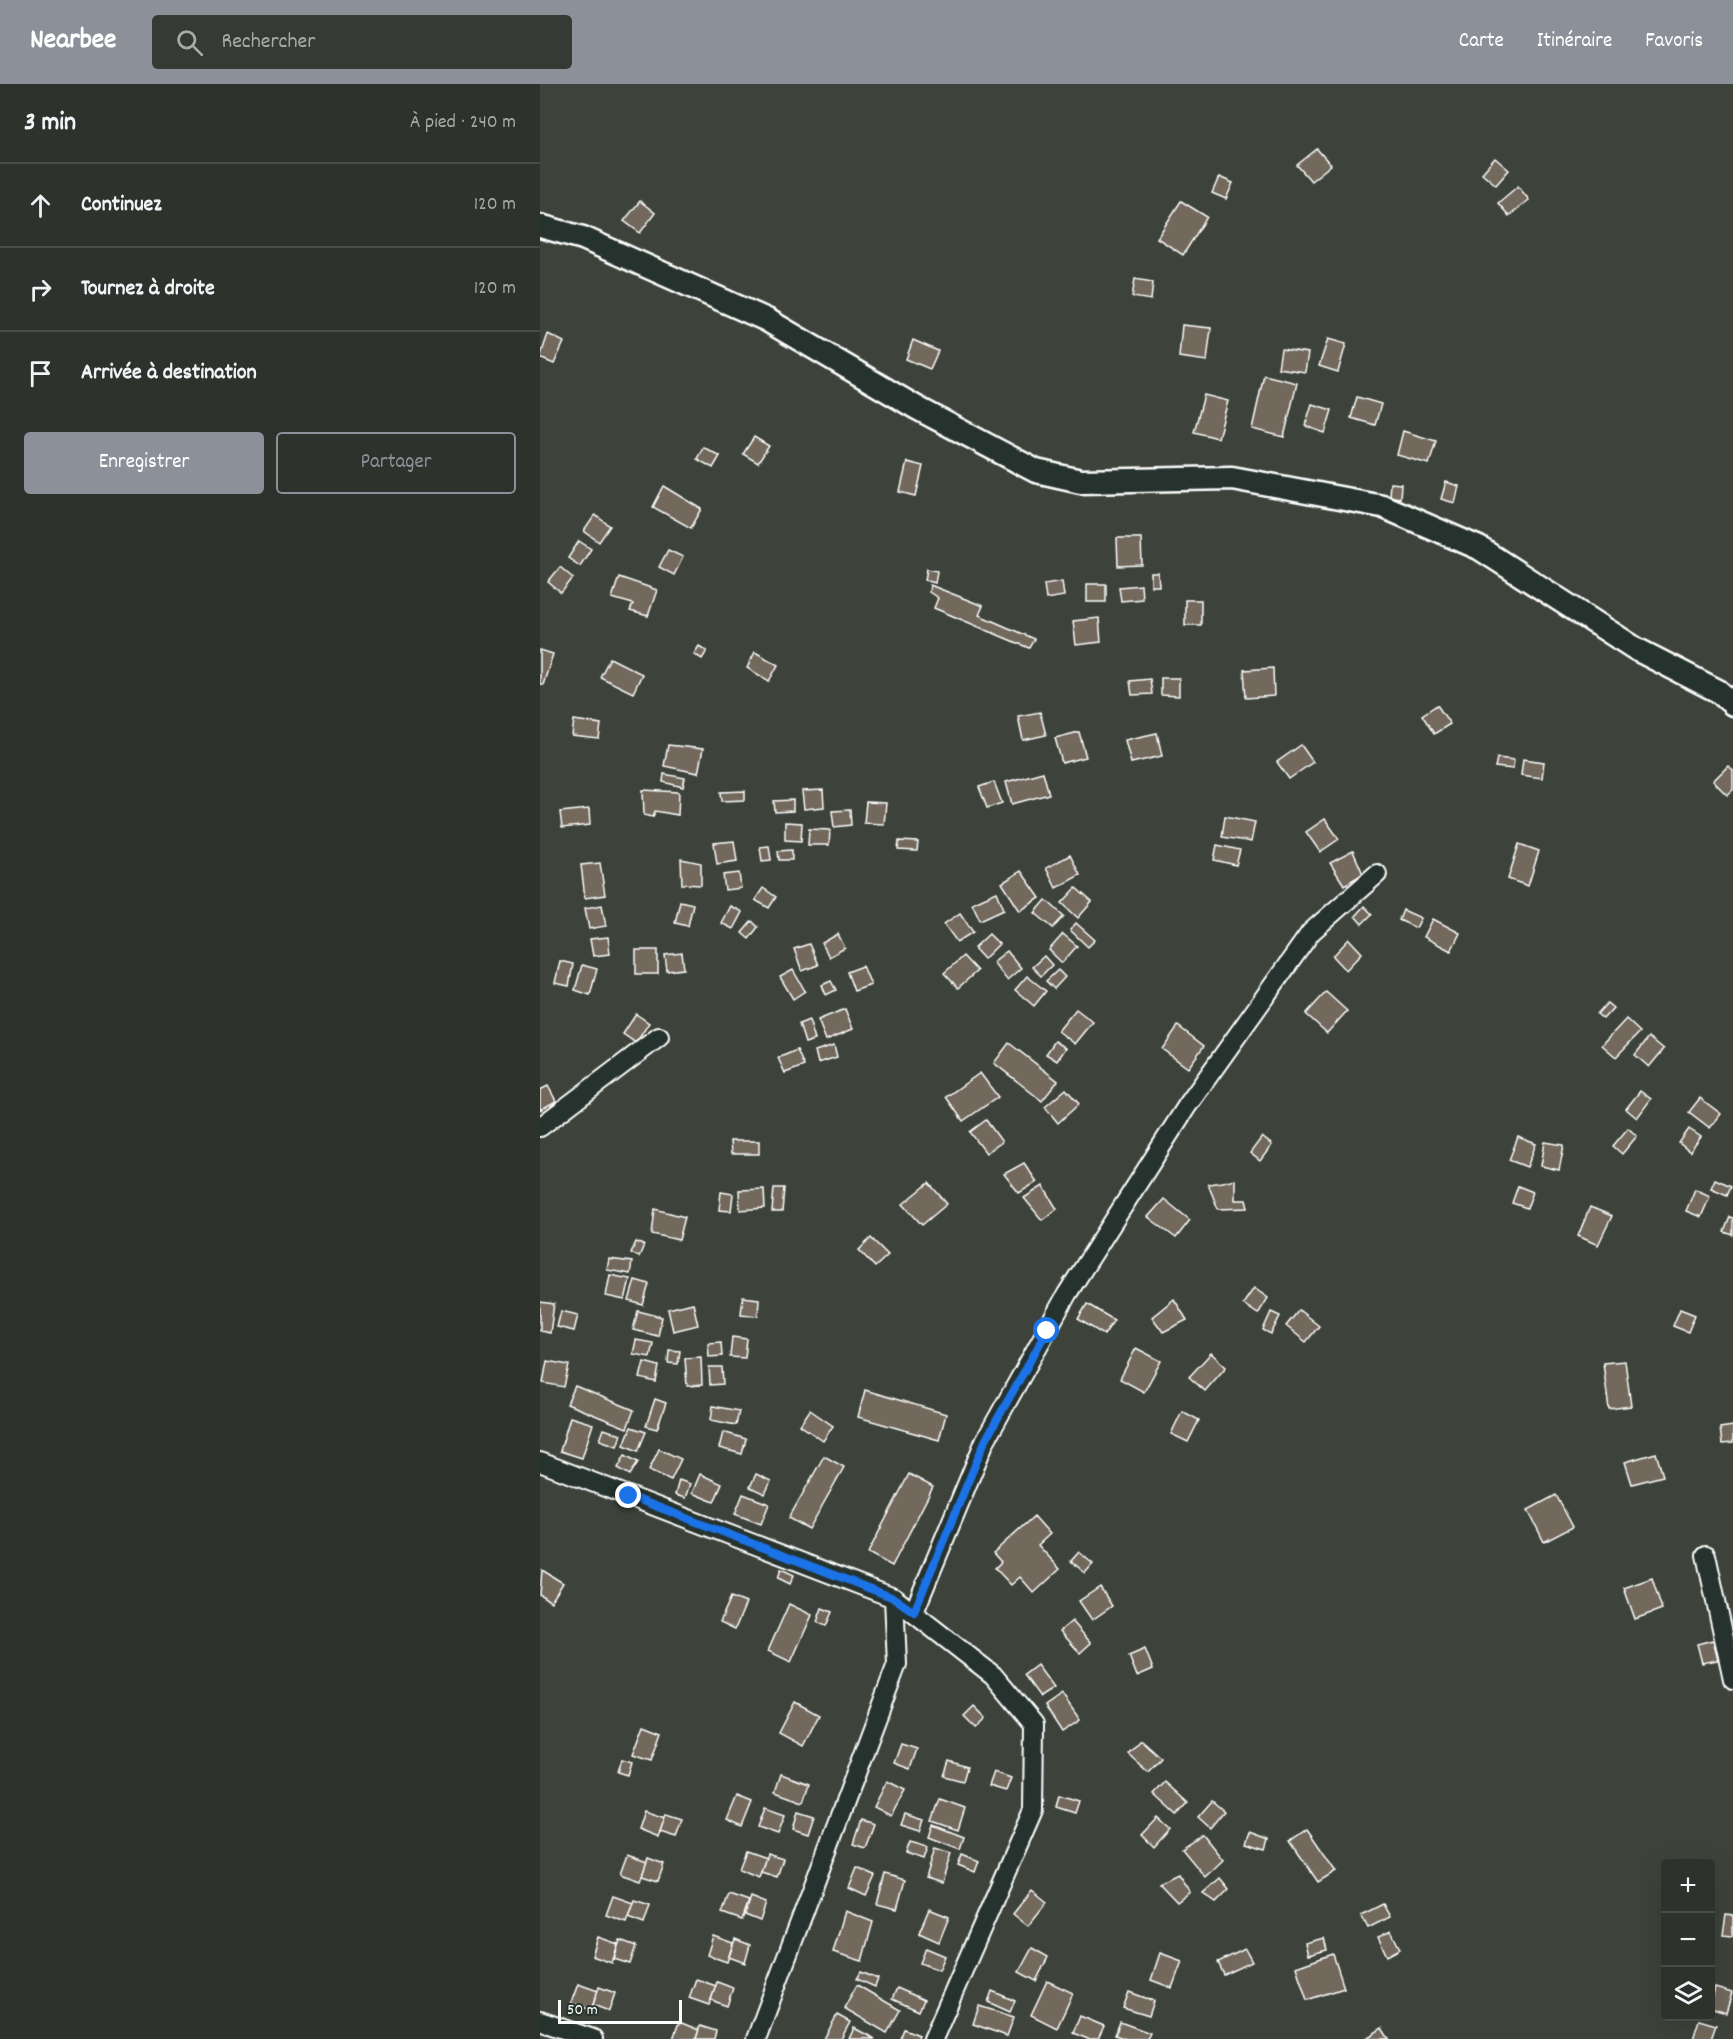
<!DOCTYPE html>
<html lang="fr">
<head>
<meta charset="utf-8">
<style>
	body { margin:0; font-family:Dekko,sans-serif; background:#363a34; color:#f1f3f6 }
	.controls { position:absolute; right:18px; bottom:18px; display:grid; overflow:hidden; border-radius:6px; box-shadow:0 6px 24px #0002 }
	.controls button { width:54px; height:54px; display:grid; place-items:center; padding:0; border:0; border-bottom:2px solid #494d48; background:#2e322c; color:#f1f3f6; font:30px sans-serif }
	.scale { position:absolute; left:18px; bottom:15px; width:124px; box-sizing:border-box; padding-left:6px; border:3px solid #fff; border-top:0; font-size:16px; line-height:21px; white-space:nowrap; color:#fff; -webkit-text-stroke:4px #26332d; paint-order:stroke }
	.stop { position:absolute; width:18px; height:18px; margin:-14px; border:4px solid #1a73e8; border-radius:50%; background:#fff }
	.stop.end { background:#1a73e8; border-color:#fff; box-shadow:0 2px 6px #0008 }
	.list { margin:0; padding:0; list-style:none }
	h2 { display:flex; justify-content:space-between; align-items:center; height:78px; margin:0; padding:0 24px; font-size:26px }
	h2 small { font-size:20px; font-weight:400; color:#a7aaa9 }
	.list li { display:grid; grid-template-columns:39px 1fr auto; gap:18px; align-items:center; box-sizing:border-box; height:84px; padding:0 24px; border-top:2px solid #494d48 }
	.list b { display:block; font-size:22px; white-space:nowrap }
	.list em { font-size:20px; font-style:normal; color:#a7aaa9 }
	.actions { display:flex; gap:12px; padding:18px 24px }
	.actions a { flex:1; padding:14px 0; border:2px solid #8c9099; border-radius:6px; text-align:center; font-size:21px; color:#8c9099 }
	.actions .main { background:#8c9099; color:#fff }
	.icon { flex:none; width:33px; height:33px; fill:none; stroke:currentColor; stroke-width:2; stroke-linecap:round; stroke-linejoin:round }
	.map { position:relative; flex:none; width:1193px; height:1955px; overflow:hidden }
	header { display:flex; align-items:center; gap:36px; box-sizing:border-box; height:84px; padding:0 30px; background:#8c9099; color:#fff }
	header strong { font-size:28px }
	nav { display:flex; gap:33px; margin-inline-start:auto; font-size:21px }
	.search { width:420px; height:54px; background:#363a34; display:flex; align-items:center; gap:15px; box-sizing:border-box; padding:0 21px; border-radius:6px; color:#a7aaa9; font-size:22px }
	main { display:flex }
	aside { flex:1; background:#2e322c }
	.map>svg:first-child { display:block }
	.building { fill:#72675c; stroke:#fff; stroke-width:1.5 }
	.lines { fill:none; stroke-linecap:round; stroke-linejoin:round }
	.minor-casing { stroke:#fff; stroke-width:22 }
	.tertiary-casing { stroke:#fff; stroke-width:27 }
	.minor { stroke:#26332d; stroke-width:18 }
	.tertiary { stroke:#26332d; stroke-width:22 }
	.route { stroke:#1a73e8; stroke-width:8 }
</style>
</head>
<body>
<header>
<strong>Nearbee</strong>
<div class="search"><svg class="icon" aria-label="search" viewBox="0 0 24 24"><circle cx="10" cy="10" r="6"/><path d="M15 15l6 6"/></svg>Rechercher</div>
<nav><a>Carte</a><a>Itinéraire</a><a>Favoris</a></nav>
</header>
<main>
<aside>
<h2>3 min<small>À pied · 240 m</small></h2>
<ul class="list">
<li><svg class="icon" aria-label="ahead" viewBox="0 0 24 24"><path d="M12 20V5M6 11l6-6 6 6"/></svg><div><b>Continuez</b></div><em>120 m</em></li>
<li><svg class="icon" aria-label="right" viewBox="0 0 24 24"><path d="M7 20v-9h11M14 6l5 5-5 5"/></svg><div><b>Tournez à droite</b></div><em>120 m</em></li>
<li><svg class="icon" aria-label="arrive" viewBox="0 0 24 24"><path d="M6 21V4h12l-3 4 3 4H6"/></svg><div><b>Arrivée à destination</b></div></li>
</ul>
<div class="actions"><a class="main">Enregistrer</a><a>Partager</a></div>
</aside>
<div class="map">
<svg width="1193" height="1955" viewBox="0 0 1193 1955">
	<rect width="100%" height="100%" fill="#3d433b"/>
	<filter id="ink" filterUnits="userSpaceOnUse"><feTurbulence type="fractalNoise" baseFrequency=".0167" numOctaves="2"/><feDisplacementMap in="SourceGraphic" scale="12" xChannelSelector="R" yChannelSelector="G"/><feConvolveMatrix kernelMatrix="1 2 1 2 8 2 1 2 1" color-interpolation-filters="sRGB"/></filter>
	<g filter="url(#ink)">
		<g class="building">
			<polygon points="777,65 791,81 771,97 757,81"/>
			<polygon points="955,74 969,86 956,101 942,89"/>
			<polygon points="679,93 693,99 686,115 672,109"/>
			<polygon points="978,102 989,116 969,132 958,119"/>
			<polygon points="100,117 115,129 100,149 84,137"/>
			<polygon points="641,117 667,133 643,171 617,154"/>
			<polygon points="595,195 613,198 611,216 592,213"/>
			<polygon points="642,241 671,244 667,277 639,273"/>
			<polygon points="8,250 24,258 14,280 0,274"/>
			<polygon points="788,255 806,260 798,288 779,282"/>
			<polygon points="373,256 398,267 390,285 366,275"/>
			<polygon points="741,265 768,269 765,288 738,284"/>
			<polygon points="724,291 757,299 744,353 712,345"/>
			<polygon points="664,311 688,317 678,354 654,348"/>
			<polygon points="817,313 841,320 835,341 811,334"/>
			<polygon points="772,320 792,326 785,349 765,342"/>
			<polygon points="863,347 896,357 889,380 857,371"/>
			<polygon points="214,353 229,362 218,379 203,370"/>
			<polygon points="163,363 180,372 173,384 157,375"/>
			<polygon points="367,378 383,382 376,412 360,408"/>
			<polygon points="906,398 919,402 915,419 901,415"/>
			<polygon points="850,399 861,400 860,414 849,412"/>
			<polygon points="124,402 162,425 151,444 113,423"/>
			<polygon points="55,431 70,442 59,458 44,447"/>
			<polygon points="577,454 601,454 602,481 578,482"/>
			<polygon points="39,457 51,465 40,482 28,474"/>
			<polygon points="128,466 143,473 134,491 119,483"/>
			<polygon points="20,483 33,494 21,509 8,498"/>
			<polygon points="387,485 397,487 395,499 385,496"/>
			<polygon points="611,489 618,489 619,502 611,502"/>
			<polygon points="79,493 117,506 108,532 90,527 93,520 72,514"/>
			<polygon points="522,497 524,512 506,515 504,500"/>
			<rect x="547" y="500" width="19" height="18"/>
			<polygon points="390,501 443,522 439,531 494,555 489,564 394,524 398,514 389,508"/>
			<polygon points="601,501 602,515 581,517 579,503"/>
			<rect x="645" y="516" width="16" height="25"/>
			<polygon points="559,534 561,558 536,561 533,537"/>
			<polygon points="159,562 167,567 162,575 154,570"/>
			<polygon points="0,566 13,570 3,601 0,600"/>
			<polygon points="215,568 238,581 229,597 207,584"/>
			<polygon points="70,574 102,590 93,609 60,593"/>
			<polygon points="733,584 734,612 706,614 704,586"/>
			<polygon points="621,594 639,594 639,612 621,611"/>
			<polygon points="610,595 612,610 592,611 590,597"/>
			<polygon points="897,621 910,640 894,650 882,631"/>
			<polygon points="500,628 506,651 483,656 478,632"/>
			<polygon points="34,636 61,640 59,655 32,652"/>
			<polygon points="539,648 546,673 522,679 515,654"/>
			<polygon points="617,649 622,672 591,679 585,656"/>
			<polygon points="128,661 163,665 158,689 124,682"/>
			<polygon points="761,661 773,678 749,695 737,678"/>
			<polygon points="957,674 974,676 973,685 955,683"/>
			<polygon points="983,675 1004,678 1002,694 981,691"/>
			<polygon points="1188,682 1193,686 1193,706 1187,711 1173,697"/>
			<polygon points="503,688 509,710 472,720 466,698"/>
			<polygon points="124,690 145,694 143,703 123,698"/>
			<polygon points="454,698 462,719 447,724 439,703"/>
			<polygon points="103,706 139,708 138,731 115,727 113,733 104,731"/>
			<polygon points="283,706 284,723 264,725 262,707"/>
			<polygon points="205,707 205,716 182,717 181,708"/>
			<polygon points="253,716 253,727 235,728 234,717"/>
			<polygon points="326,718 346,719 344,740 324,739"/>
			<polygon points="49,725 50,741 22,744 20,728"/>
			<polygon points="310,726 311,741 294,743 292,727"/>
			<polygon points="685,732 715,738 711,758 682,753"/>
			<polygon points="785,735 799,755 780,768 766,748"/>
			<polygon points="245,738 262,739 261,757 245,756"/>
			<polygon points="269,745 290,746 289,761 268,761"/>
			<polygon points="194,757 197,777 177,780 174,759"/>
			<polygon points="359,757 378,758 377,767 358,766"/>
			<polygon points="979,760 999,767 988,802 968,795"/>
			<polygon points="677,761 700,766 696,781 674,776"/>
			<polygon points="229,762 231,776 222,777 220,763"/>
			<polygon points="252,766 252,776 239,776 238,767"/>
			<polygon points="813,767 823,790 804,801 790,779"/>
			<polygon points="530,771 540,791 516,804 506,784"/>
			<polygon points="141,775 161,779 161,801 142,800"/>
			<polygon points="60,779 65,811 45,814 41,781"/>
			<polygon points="481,787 500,814 480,827 462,799"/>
			<polygon points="199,789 201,804 185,806 183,791"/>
			<polygon points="223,804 236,813 229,824 215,816"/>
			<polygon points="536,804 552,818 538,834 522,819"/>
			<polygon points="457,808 464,825 440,836 432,819"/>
			<polygon points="506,816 524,832 513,844 495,829"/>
			<polygon points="140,817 153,820 148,842 135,839"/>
			<polygon points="62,821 66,842 49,845 45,824"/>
			<polygon points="190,822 202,828 193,845 181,839"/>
			<polygon points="824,822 832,830 822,840 815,832"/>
			<polygon points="863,826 881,834 876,844 859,836"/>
			<polygon points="420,829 433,848 417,858 404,840"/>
			<polygon points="893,835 920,849 911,867 884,853"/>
			<polygon points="212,837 218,843 209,855 202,849"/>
			<polygon points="536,839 555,856 548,863 530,846"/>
			<polygon points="298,850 305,864 289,873 282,859"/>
			<polygon points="449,850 459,860 444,875 434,864"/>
			<polygon points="523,850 537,862 522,879 509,866"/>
			<polygon points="68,853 70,870 53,872 50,855"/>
			<polygon points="809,855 822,869 806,886 793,872"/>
			<polygon points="269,860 278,881 262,887 254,865"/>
			<rect x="96" y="866" width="22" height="24"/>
			<polygon points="467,867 481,884 467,896 453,878"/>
			<polygon points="142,869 144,885 127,887 125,871"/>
			<polygon points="423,872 437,887 418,904 404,889"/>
			<polygon points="504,872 512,881 501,892 492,883"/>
			<polygon points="20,877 33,880 29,902 15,899"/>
			<polygon points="42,881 57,885 50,911 35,906"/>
			<polygon points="323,882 331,901 314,907 307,888"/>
			<polygon points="253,886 265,907 253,915 240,893"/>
			<polygon points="518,886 525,893 514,905 506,897"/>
			<polygon points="487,892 506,907 494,922 475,906"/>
			<polygon points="291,897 296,906 286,911 282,901"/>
			<polygon points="786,908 807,927 787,949 766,930"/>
			<polygon points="1067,919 1073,924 1063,935 1057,930"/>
			<polygon points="305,925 313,945 286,956 278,936"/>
			<polygon points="536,925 553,938 535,960 518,947"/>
			<polygon points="96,930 109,939 96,959 83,950"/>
			<polygon points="1086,935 1100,948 1076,973 1062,961"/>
			<polygon points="269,936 275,956 265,959 259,940"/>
			<polygon points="638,942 664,962 648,984 622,965"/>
			<polygon points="1109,953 1124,965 1109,983 1095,971"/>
			<polygon points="515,957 526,964 517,977 506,970"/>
			<polygon points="469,959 518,997 502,1017 454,979"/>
			<polygon points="294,961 297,973 278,979 275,967"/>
			<polygon points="257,966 264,982 245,989 238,974"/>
			<polygon points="440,989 458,1013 423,1037 406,1013"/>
			<polygon points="8,1002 16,1017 0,1026 0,1006"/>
			<polygon points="526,1005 539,1020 518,1039 505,1023"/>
			<polygon points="1100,1007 1111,1015 1097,1034 1086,1025"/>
			<polygon points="1160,1014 1181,1030 1170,1044 1149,1028"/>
			<polygon points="446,1036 462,1058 446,1069 430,1048"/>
			<polygon points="1088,1044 1097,1052 1082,1070 1073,1062"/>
			<polygon points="1149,1045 1161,1053 1150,1068 1139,1059"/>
			<polygon points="722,1053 732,1061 720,1077 710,1069"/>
			<polygon points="978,1053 996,1060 987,1083 969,1076"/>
			<polygon points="190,1057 219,1057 219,1070 191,1070"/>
			<polygon points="1005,1058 1024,1061 1019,1086 1001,1082"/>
			<polygon points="484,1079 497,1098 479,1109 464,1090"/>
			<polygon points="1175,1095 1191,1102 1187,1111 1171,1104"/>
			<polygon points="695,1096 695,1116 706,1116 708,1124 678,1125 668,1100"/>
			<polygon points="389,1099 407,1120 382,1141 363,1120"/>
			<polygon points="503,1102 517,1125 502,1136 484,1114"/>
			<polygon points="978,1102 993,1108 987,1124 972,1119"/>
			<polygon points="234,1104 244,1104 242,1128 232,1128"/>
			<polygon points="224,1105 225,1124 200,1126 199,1106"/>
			<polygon points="1155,1105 1170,1112 1161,1133 1146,1127"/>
			<polygon points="181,1108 193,1110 191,1127 179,1126"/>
			<polygon points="624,1115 650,1136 636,1154 608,1133"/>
			<polygon points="1050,1123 1072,1132 1058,1161 1038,1152"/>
			<polygon points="115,1125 145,1133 139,1156 112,1150"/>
			<polygon points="1190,1133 1193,1134 1193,1151 1184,1148"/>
			<polygon points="331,1154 348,1171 335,1183 319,1166"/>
			<polygon points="96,1158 104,1161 99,1173 91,1169"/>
			<polygon points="69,1175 92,1178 90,1190 67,1186"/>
			<polygon points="70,1191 90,1195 85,1216 66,1212"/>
			<polygon points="95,1196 109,1200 103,1221 89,1217"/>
			<polygon points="714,1204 728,1214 718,1230 703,1220"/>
			<polygon points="203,1213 219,1215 218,1232 201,1230"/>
			<polygon points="634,1215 647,1236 623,1248 612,1233"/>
			<polygon points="0,1218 14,1220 10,1249 0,1247"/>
			<polygon points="153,1219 158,1241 133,1247 128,1225"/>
			<polygon points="547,1220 574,1236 564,1251 538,1235"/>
			<polygon points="1140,1225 1155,1231 1148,1248 1133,1242"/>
			<polygon points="759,1226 779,1242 766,1258 746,1242"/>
			<polygon points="21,1227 38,1231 34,1247 17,1243"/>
			<polygon points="98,1227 122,1233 118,1252 93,1246"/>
			<polygon points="731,1228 740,1232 731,1250 723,1246"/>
			<polygon points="192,1253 207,1255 205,1274 190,1273"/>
			<polygon points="96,1256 113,1259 110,1273 93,1270"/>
			<polygon points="181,1258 182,1272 169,1273 168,1259"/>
			<polygon points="596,1264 621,1277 604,1308 580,1295"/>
			<polygon points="129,1266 140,1267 138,1280 128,1279"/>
			<polygon points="671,1269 686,1283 665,1307 649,1293"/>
			<polygon points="161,1273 162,1301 147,1302 145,1274"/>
			<polygon points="7,1277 29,1281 24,1303 3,1299"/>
			<polygon points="1085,1277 1091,1322 1069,1325 1063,1279"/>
			<polygon points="104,1278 119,1282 116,1298 100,1294"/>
			<polygon points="169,1283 182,1283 183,1300 170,1301"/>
			<polygon points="35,1302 94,1326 87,1344 27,1320"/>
			<polygon points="325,1306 406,1330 399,1356 318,1333"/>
			<polygon points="115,1315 126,1319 117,1345 106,1342"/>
			<polygon points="173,1322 199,1327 196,1341 171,1336"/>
			<polygon points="270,1326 293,1342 283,1357 260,1341"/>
			<polygon points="642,1327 659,1336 648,1358 631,1350"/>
			<polygon points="30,1333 53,1340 42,1374 20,1367"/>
			<polygon points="1193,1342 1193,1359 1182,1360 1180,1344"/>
			<polygon points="91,1343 106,1348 98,1367 84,1361"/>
			<polygon points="64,1345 81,1351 77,1362 60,1356"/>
			<polygon points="183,1348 206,1355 202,1370 179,1364"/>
			<polygon points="119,1365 141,1375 131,1396 109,1386"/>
			<polygon points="1116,1369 1123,1392 1092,1400 1085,1378"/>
			<polygon points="85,1371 98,1378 90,1391 78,1384"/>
			<polygon points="284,1372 304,1383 269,1445 249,1434"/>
			<polygon points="160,1390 182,1400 174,1418 152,1409"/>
			<polygon points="216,1390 231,1397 225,1410 210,1403"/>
			<polygon points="369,1390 393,1403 352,1482 328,1469"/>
			<polygon points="139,1396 150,1400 145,1414 135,1411"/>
			<polygon points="203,1410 229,1420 221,1440 195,1430"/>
			<polygon points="1016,1411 1033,1443 1004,1458 988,1426"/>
			<polygon points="494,1432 510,1450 498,1461 520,1485 494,1509 480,1493 471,1501 455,1484 461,1478 453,1469"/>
			<polygon points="539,1468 553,1480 545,1489 531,1477"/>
			<polygon points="241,1485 254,1491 250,1500 238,1494"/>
			<polygon points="2,1486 23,1499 11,1518 0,1511"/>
			<polygon points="1112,1494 1122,1525 1095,1535 1084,1504"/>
			<polygon points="560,1503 572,1522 552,1536 539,1517"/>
			<polygon points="191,1513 206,1519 195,1545 180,1538"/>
			<polygon points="249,1520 272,1531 251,1578 228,1567"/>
			<polygon points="282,1524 292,1528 286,1542 277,1538"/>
			<polygon points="532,1537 551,1559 540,1569 520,1547"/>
			<polygon points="1173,1556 1178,1576 1162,1579 1157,1560"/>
			<polygon points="605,1565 613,1585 597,1592 589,1572"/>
			<polygon points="497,1581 514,1604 500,1613 484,1591"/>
			<polygon points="522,1610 540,1636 522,1648 505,1622"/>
			<polygon points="255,1618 279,1631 263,1662 239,1649"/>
			<polygon points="434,1622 446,1634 436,1644 424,1632"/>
			<polygon points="104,1641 122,1648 112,1676 93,1670"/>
			<polygon points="601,1656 621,1674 608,1688 588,1670"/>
			<polygon points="361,1660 377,1665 370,1685 354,1679"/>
			<polygon points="82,1675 92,1678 88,1691 78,1688"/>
			<polygon points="409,1677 427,1683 423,1697 404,1692"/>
			<polygon points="454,1688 471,1694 466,1707 449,1702"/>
			<polygon points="241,1690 269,1700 263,1718 235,1708"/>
			<polygon points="347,1697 365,1706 351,1732 334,1723"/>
			<polygon points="625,1698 648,1719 637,1731 614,1710"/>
			<polygon points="519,1711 539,1717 535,1729 516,1723"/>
			<polygon points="197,1712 212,1718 202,1743 187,1736"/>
			<polygon points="400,1715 425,1724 418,1746 392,1737"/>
			<polygon points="672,1717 684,1727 670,1744 658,1733"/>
			<polygon points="225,1724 245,1731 238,1750 218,1743"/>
			<polygon points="104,1727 125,1734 118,1753 98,1745"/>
			<polygon points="258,1727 274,1732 268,1750 253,1745"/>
			<polygon points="126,1730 142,1735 136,1753 120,1748"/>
			<polygon points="365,1730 384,1736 380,1747 361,1741"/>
			<polygon points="618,1734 630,1745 614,1763 602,1751"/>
			<polygon points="321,1736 334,1740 325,1764 313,1760"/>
			<polygon points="393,1741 424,1753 420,1765 389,1753"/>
			<polygon points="767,1745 796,1787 778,1798 750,1757"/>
			<polygon points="710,1748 729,1755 726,1765 706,1759"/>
			<polygon points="663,1751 683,1776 665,1793 642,1765"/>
			<polygon points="370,1758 388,1763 384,1775 366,1769"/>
			<polygon points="395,1764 411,1769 402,1799 386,1794"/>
			<polygon points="206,1767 226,1774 219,1793 199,1785"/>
			<polygon points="227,1770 243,1775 237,1793 221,1788"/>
			<polygon points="422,1770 439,1777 435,1788 418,1781"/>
			<polygon points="87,1771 107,1778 100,1797 80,1790"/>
			<polygon points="108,1774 124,1780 118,1797 102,1792"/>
			<polygon points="317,1784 335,1792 326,1812 309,1804"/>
			<polygon points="345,1790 365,1796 357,1825 337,1820"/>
			<polygon points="638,1790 650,1808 637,1818 619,1799"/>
			<polygon points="680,1794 689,1805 676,1818 663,1809"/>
			<polygon points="492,1806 507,1818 488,1842 473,1830"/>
			<polygon points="189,1810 209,1817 202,1836 182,1829"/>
			<polygon points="73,1812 93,1819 86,1838 66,1831"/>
			<polygon points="211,1813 226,1819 220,1837 205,1831"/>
			<polygon points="94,1816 110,1821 104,1839 88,1833"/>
			<polygon points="843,1820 850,1833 828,1844 821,1831"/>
			<polygon points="389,1825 409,1833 399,1858 379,1849"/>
			<polygon points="305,1827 333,1838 322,1877 293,1868"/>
			<polygon points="1186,1831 1193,1832 1193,1852 1183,1851"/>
			<polygon points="851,1847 860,1865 847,1872 838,1853"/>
			<polygon points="173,1852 193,1859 187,1878 167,1871"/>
			<polygon points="58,1853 78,1860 72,1879 52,1872"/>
			<polygon points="784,1854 787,1866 768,1871 765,1859"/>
			<polygon points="195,1855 210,1861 205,1879 189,1873"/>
			<polygon points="80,1856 96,1862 90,1880 74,1875"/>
			<polygon points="386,1864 405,1872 399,1886 380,1879"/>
			<polygon points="492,1864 508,1873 496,1897 479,1888"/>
			<polygon points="705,1865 712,1878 684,1891 678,1878"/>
			<polygon points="620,1869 642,1877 632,1904 611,1896"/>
			<polygon points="793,1870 804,1904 767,1916 756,1883"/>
			<polygon points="321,1888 338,1895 335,1903 317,1895"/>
			<polygon points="156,1895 176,1902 169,1921 149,1914"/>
			<polygon points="507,1897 533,1909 517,1944 491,1931"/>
			<polygon points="177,1898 193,1904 187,1922 171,1916"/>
			<polygon points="38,1900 58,1907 51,1926 31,1919"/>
			<polygon points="317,1901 360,1926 347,1949 304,1924"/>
			<polygon points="59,1903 75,1909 69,1927 53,1921"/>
			<polygon points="357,1904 384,1916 379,1927 352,1915"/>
			<polygon points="1175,1904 1192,1909 1186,1929 1170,1924"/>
			<polygon points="452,1907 475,1917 470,1928 448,1918"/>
			<polygon points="589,1908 614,1917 609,1932 583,1924"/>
			<polygon points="439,1922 474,1933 467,1952 433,1940"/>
			<polygon points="297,1931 310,1938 301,1955 284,1955"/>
			<polygon points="540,1932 564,1942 558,1955 548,1955 533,1949"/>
			<polygon points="1159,1936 1176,1941 1171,1955 1153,1955"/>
			<polygon points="139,1938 159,1946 156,1955 133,1955"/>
			<polygon points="580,1938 610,1949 607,1955 586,1955 575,1951"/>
			<polygon points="160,1942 176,1947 174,1955 156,1955"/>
			<polygon points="314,1944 335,1955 309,1955"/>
			<polygon points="842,1944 849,1955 825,1955"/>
			<polygon points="364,1945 379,1951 377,1955 360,1955"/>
		</g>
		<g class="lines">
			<defs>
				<g id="minor">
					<polyline points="0,1043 119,953"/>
					<polyline points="0,1378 354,1514 453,1591 494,1640 493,1726 393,1955"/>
					<polyline points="1166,1471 1193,1595"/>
					<polyline points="374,1528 445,1357 527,1210 647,1022 771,848 837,790"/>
					<polyline points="0,1937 53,1955"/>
					<polyline points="216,1955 357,1580 354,1514"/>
				</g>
				<polyline id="tertiary" points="0,142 43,154 227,236 377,324 496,387 541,397 692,394 842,422 939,464 1096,565 1178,607 1193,620"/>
			</defs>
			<use href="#minor" class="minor-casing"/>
			<use href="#tertiary" class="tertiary-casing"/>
			<use href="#minor" class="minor"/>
			<use href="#tertiary" class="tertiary"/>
		</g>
	</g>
	<g class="lines" filter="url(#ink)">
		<polyline class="route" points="89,1412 354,1514 374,1528 445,1357 507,1247"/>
	</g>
</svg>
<div class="controls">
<button>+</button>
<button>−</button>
<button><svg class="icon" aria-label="layers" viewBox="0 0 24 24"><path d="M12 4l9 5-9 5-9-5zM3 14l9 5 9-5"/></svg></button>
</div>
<div class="scale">50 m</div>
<div class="stop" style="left:507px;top:1247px"></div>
<div class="stop end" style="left:89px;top:1412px"></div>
</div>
</main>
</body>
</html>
